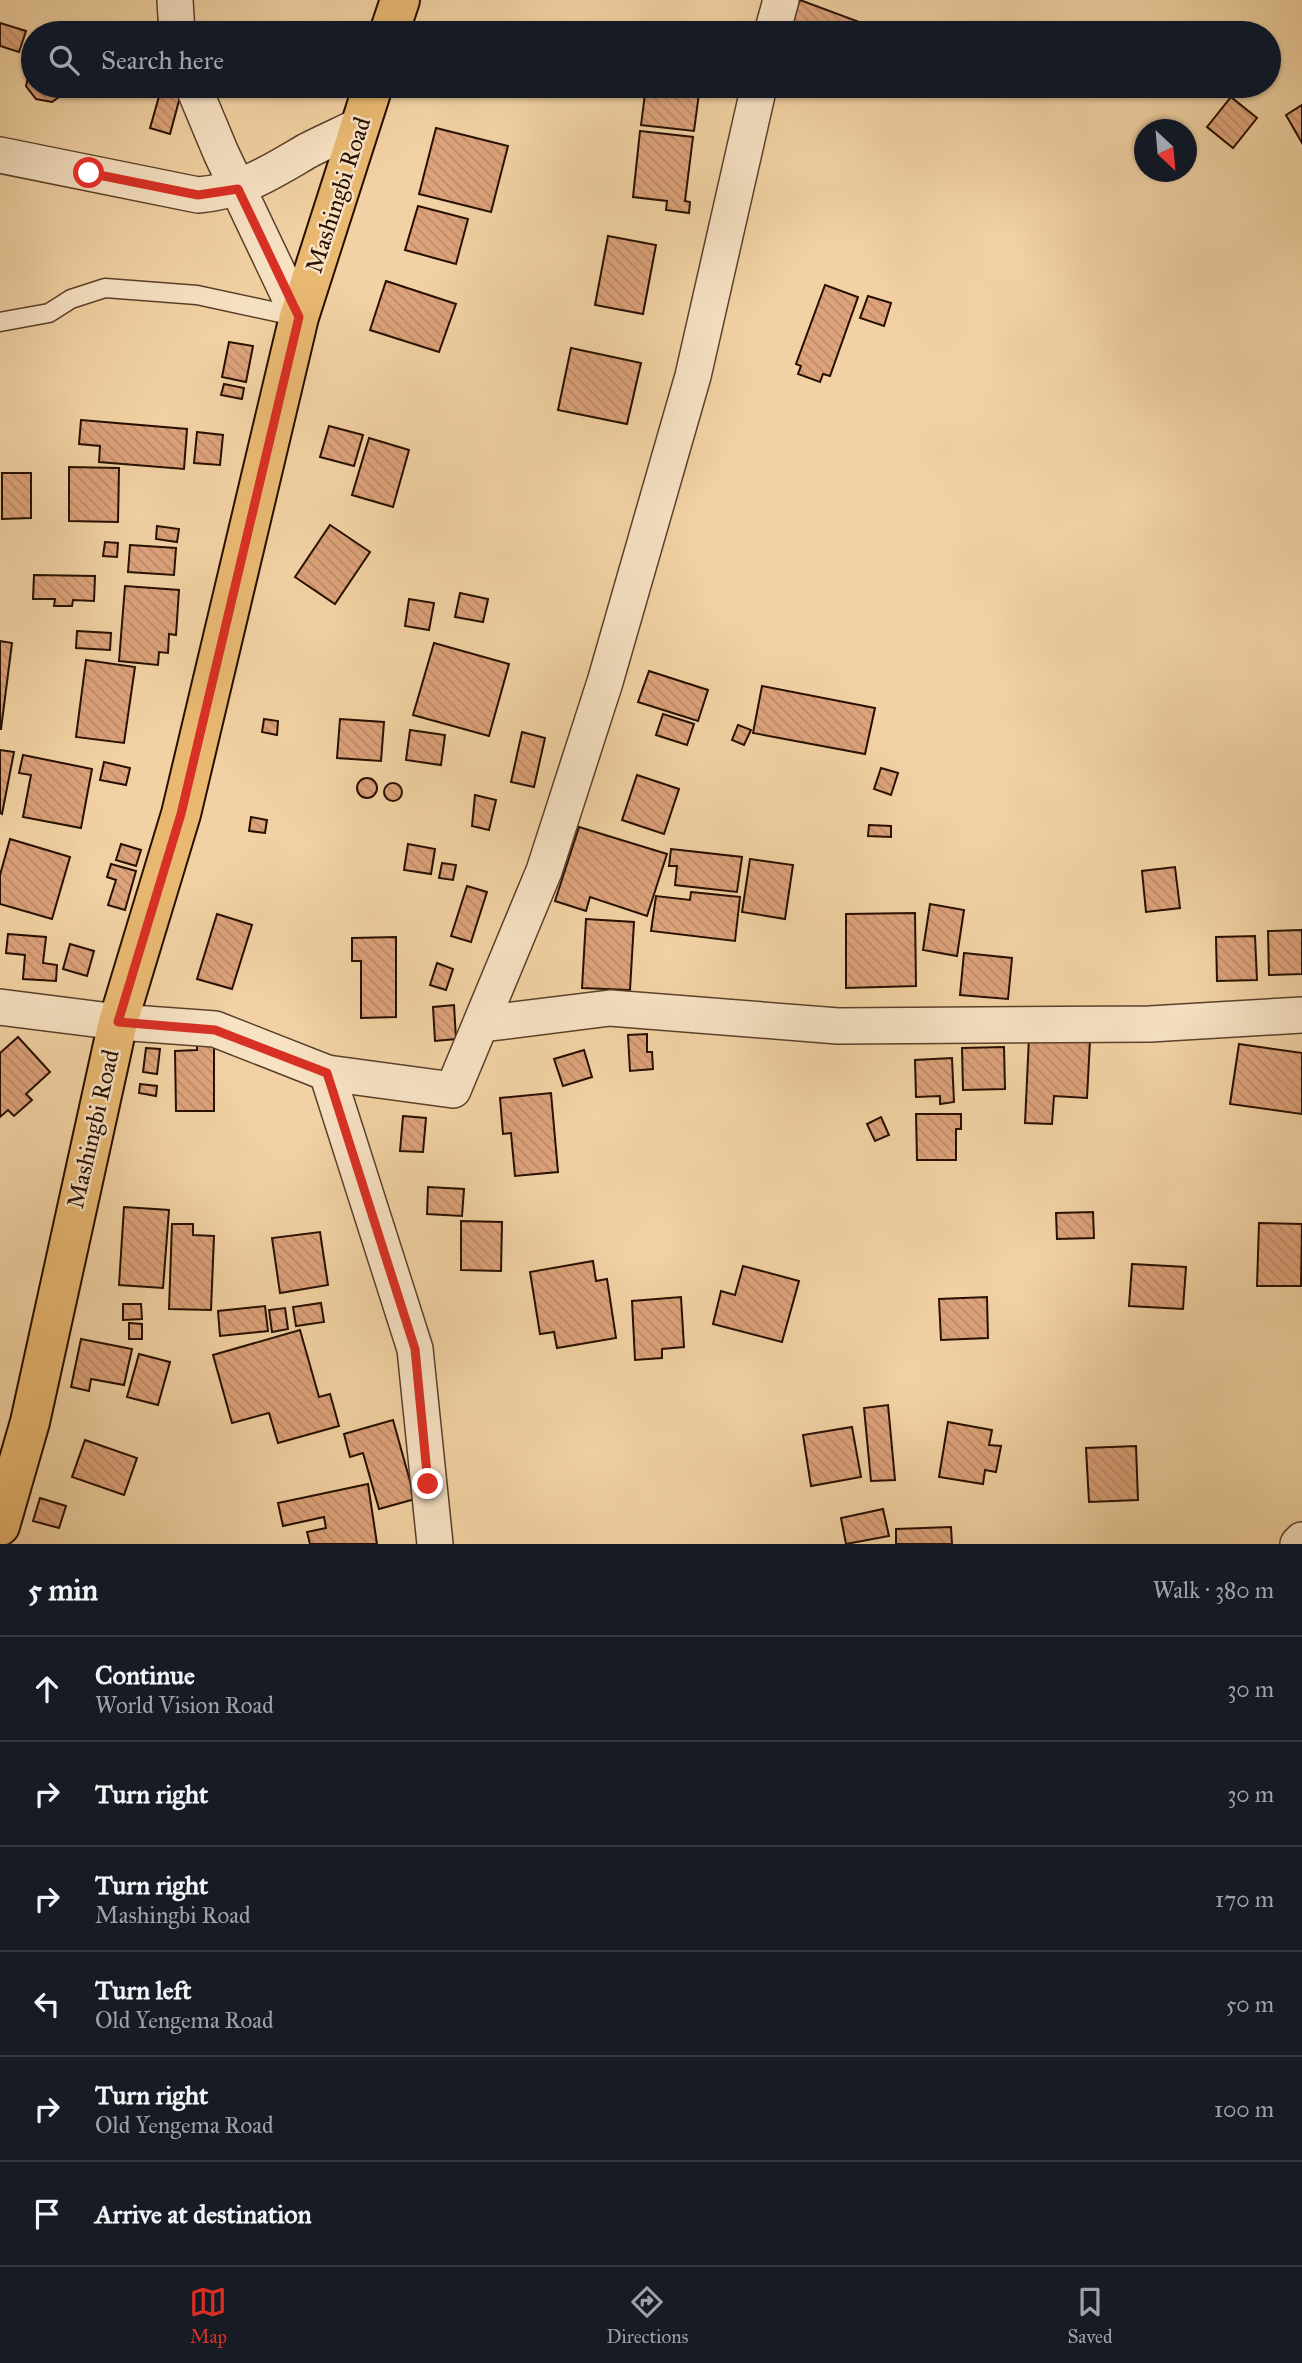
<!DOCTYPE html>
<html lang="en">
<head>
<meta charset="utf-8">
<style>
	body { margin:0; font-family:"IM FELL Great Primer",serif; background:#242831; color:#f1f3f6 }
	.compass { position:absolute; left:1134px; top:119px; width:63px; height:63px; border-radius:50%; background:#171b24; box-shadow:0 2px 5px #0004; rotate:154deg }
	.stop { position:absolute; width:21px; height:21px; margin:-16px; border:5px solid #d93025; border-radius:50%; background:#fff }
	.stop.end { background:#d93025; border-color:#fff; box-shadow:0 2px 7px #0008 }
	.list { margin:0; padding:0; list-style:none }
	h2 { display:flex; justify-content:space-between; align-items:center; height:91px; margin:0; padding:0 28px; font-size:30px }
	h2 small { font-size:23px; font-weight:400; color:#9ea1a6 }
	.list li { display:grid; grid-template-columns:46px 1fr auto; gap:21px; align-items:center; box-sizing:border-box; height:105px; padding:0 28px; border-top:2px solid #363941 }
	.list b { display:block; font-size:26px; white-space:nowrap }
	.list p { margin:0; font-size:23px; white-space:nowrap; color:#9ea1a6 }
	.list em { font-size:23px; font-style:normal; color:#9ea1a6 }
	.icon { flex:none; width:38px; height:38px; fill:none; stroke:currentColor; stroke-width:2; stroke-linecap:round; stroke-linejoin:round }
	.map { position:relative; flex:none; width:1302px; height:1544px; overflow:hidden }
	.search { position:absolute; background:#171b24; box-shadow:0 2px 5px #0004; left:21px; right:21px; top:21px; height:77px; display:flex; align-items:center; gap:18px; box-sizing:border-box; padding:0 24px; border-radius:38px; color:#9ea1a6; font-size:26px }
	.sheet { height:721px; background:#171b24 }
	nav { display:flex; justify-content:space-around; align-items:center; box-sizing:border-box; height:98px; border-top:2px solid #363941; background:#171b24; font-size:19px; color:#9ea1a6 }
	nav a { display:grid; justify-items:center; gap:4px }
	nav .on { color:#d93025 }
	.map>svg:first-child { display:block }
	.building { fill:url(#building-back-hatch); stroke:#270f00; stroke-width:2 }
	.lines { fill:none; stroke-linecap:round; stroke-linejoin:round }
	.service-casing { stroke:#5a4029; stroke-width:21 }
	.minor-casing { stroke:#5a4029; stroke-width:38 }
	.primary-casing { stroke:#270f00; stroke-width:42 }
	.service { stroke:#f7e2c4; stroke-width:18 }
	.minor { stroke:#f7e2c4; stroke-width:35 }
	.primary { stroke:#e9b972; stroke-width:38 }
	.route { stroke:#d93025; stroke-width:9 }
	.labels { text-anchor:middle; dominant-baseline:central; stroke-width:5; stroke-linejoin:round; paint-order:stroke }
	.street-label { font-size:24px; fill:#270f00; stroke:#f7e2c4 }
</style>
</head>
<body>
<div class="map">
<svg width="1302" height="1544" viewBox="0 0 1302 1544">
	<defs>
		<pattern id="building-back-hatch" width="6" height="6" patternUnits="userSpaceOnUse" patternTransform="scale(1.75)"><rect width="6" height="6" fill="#dda37b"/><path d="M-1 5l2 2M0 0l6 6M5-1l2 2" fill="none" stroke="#be8b69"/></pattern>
	</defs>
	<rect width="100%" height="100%" fill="#f2d2a4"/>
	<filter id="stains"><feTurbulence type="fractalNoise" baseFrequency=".00286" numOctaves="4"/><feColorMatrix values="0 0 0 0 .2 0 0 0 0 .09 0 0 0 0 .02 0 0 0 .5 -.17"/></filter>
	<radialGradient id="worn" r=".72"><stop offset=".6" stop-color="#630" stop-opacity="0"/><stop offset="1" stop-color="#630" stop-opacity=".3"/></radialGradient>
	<g class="building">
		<polygon points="800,0 862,23 858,33 786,33"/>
		<polygon points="0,23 26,31 19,52 0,46"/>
		<polygon points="33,67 33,86 67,86 66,92 52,102 36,99 26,86 30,69"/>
		<polygon points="162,86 183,86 170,134 150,128"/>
		<polygon points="646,86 700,86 694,131 641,125"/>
		<polygon points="1231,97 1257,118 1233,148 1207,127"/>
		<polygon points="1302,105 1302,143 1286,115"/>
		<polygon points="436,128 508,146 491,212 419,194"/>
		<polygon points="640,131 693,137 685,201 690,202 689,213 666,210 667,201 633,197"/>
		<polygon points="418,206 468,219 456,264 405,250"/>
		<polygon points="608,236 656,245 643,314 595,305"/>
		<polygon points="386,281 456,304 439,352 370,330"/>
		<polygon points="825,285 858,297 830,376 823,374 820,382 798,374 801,366 796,364"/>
		<polygon points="868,296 891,303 884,326 860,318"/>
		<polygon points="229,342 253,346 246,382 222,377"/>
		<polygon points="571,348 641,363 627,424 558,410"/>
		<polygon points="224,384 244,388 242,399 221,395"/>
		<polygon points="81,420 187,429 184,469 99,462 100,446 79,444"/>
		<polygon points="329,426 363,435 354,466 320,457"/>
		<polygon points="197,432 223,435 220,465 194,463"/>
		<polygon points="369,438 409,450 393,507 352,495"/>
		<polygon points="69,467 119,468 118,522 69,521"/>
		<polygon points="2,473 31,473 31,518 2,519"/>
		<polygon points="330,525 370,552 335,604 295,577"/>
		<polygon points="157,526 179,529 177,542 156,539"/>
		<polygon points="105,542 118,543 117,557 103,556"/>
		<polygon points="130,545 176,548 174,575 128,572"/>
		<polygon points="34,575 95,576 94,601 73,600 72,606 54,606 55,599 33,599"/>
		<polygon points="125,586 179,590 176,635 169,634 168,653 159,652 158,665 119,661"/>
		<polygon points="460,593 488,599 483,622 455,617"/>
		<polygon points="409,599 434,603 429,630 405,626"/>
		<polygon points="77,631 111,633 110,650 76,648"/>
		<polygon points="0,641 12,643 1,729 0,729"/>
		<polygon points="434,643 509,664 489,736 413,715"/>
		<polygon points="86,660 135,667 124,743 76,737"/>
		<polygon points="649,671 708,690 698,721 638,702"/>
		<polygon points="762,686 875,708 865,754 753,733"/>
		<polygon points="663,714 694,724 687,745 656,735"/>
		<polygon points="264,719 278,721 277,735 262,732"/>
		<polygon points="340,719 384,722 381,761 337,758"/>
		<polygon points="738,725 751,730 744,745 732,740"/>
		<polygon points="410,730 445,735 441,765 406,760"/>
		<polygon points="522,732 545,738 534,787 511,782"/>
		<polygon points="0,750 14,752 2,814 0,813"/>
		<polygon points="23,755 92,769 81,828 23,817 31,775 19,773"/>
		<polygon points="104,762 130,768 126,785 100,780"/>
		<polygon points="881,768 898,773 891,795 874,789"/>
		<polygon points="637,775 679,789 664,834 622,820"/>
		<circle cx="367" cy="788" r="10"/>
		<circle cx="393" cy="792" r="9"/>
		<polygon points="475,795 496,800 489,830 472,826"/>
		<polygon points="251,817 267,820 265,833 249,831"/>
		<polygon points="869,825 891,826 891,837 868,836"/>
		<polygon points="579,827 667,854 647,916 590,897 586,911 555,901"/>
		<polygon points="10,839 70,857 52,919 0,904 0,875"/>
		<polygon points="121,844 141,850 136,866 116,860"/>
		<polygon points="408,844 435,849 431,874 404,870"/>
		<polygon points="671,849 742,857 737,892 675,885 677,866 669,866"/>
		<polygon points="750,859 793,865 785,919 742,912"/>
		<polygon points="442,863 456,865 453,880 439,878"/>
		<polygon points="111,864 136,871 125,910 108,905 116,880 107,877"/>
		<polygon points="1175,867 1180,908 1146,912 1142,871"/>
		<polygon points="467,886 487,892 471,942 451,936"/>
		<polygon points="691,892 740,897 735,941 651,931 656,896 690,900"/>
		<polygon points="930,904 964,910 957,956 923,950"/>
		<polygon points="915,913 916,986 846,988 846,914"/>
		<polygon points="217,914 252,925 232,989 197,979"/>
		<polygon points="586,919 634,922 630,990 582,988"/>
		<polygon points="1302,930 1302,974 1269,975 1268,931"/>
		<polygon points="8,934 46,937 43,963 57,965 56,981 23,979 25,955 6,953"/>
		<polygon points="1255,936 1257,980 1217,981 1216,937"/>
		<polygon points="396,937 396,1017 361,1018 361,961 352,961 352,938"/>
		<polygon points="70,944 94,951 87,976 63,969"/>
		<polygon points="964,953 1012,958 1008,999 960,995"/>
		<polygon points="437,963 453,969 446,990 430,985"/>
		<polygon points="454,1005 456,1039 435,1041 433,1007"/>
		<polygon points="647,1034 647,1052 652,1052 653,1069 630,1071 628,1035"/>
		<polygon points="18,1037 50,1072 26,1094 32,1100 14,1116 8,1110 0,1117 0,1053"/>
		<polygon points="1029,1037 1090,1040 1087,1098 1054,1096 1052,1124 1025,1123"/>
		<polygon points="197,1040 214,1040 214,1111 176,1111 175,1051 197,1050"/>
		<polygon points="1239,1044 1302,1053 1302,1114 1230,1104"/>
		<polygon points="1004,1047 1005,1089 963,1090 962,1048"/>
		<polygon points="146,1048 160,1049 157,1074 143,1072"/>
		<polygon points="584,1050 592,1077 563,1086 554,1059"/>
		<polygon points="952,1058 954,1102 940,1104 940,1096 916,1097 915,1060"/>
		<polygon points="140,1084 157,1086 156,1096 139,1093"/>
		<polygon points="551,1093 558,1172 515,1176 511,1133 503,1134 500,1098"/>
		<polygon points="916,1114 961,1114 961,1129 956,1129 956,1160 917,1160"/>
		<polygon points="403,1116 426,1118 423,1152 400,1151"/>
		<polygon points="881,1117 889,1135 875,1141 867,1124"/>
		<polygon points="428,1187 464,1189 462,1216 427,1214"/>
		<polygon points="124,1207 169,1210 163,1288 119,1285"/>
		<polygon points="1093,1212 1094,1238 1057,1239 1056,1213"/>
		<polygon points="461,1221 502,1222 501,1271 461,1270"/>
		<polygon points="1259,1223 1302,1224 1301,1286 1257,1286"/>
		<polygon points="172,1224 193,1224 193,1235 214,1236 211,1310 169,1309"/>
		<polygon points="320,1232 328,1285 280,1293 272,1238"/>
		<polygon points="593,1261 596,1281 607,1279 616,1338 557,1348 554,1332 540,1334 530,1272"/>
		<polygon points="1132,1264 1186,1267 1183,1309 1129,1306"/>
		<polygon points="743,1266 799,1281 782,1342 713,1324 721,1291 735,1295"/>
		<polygon points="681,1297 684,1347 662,1349 662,1358 635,1360 632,1301"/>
		<polygon points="987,1297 988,1338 941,1340 939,1299"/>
		<polygon points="321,1303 324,1322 296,1326 293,1307"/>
		<polygon points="123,1304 141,1304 142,1319 123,1320"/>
		<polygon points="265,1306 268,1331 220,1336 218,1311"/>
		<polygon points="285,1308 288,1329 272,1332 269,1310"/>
		<polygon points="129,1323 142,1324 142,1339 129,1339"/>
		<polygon points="300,1330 319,1397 330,1394 339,1426 278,1443 269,1413 232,1423 213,1355"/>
		<polygon points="81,1339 132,1349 124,1385 91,1379 89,1391 71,1387"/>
		<polygon points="139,1354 170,1362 158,1405 127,1397"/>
		<polygon points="888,1405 895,1480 871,1481 864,1408"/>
		<polygon points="393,1420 415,1499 379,1509 363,1453 350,1457 344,1434"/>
		<polygon points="948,1422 992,1430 989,1445 1001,1446 996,1472 985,1470 983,1484 939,1477"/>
		<polygon points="852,1427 861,1477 811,1486 803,1435"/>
		<polygon points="85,1440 137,1458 124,1495 72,1477"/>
		<polygon points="1136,1446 1138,1500 1089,1502 1086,1448"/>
		<polygon points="368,1484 377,1544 310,1544 307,1532 326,1528 324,1517 283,1526 278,1503"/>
		<polygon points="40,1498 66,1506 59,1528 33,1521"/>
		<polygon points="883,1509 889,1536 846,1544 841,1518"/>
		<polygon points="951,1527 952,1544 896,1544 896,1529"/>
	</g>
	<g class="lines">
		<defs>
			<polyline id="service" points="0,322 49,313 71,299 105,288 197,295 299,317"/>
			<g id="minor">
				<polyline points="175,0 177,33"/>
				<polyline points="772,33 781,0"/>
				<polyline points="193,86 221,153 299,317"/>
				<path d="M0,155L198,195C241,192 271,172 307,151C324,142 343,134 361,125"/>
				<polyline points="0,1007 118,1022 215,1029 327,1073 453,1090 544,871 605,682 693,376 759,86"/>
				<polyline points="482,1024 610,1008 838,1026 1150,1024 1302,1015"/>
				<polyline points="327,1073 415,1349 435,1544"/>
				<polyline points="1298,1544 1302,1540"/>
			</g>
			<g id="primary">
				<polyline points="389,33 400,0"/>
				<polyline points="0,1526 30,1422 118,1022 181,814 299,317 373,86"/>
			</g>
		</defs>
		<use href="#service" class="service-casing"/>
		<use href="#minor" class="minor-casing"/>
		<use href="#primary" class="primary-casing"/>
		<use href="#service" class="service"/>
		<use href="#minor" class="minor"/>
		<use href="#primary" class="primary"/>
	</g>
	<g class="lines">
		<polyline class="route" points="89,173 198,195 238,189 299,317 181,814 118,1022 215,1030 327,1073 415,1349 428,1484"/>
	</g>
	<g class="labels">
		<g class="street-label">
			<text transform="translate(338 195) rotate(-72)">Mashingbi Road</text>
			<text transform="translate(93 1129) rotate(-77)">Mashingbi Road</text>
		</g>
	</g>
	<rect width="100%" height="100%" filter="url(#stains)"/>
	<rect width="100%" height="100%" fill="url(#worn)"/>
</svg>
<svg class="compass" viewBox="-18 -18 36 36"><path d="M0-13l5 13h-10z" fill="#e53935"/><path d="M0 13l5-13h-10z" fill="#9ea1a6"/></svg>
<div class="stop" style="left:89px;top:173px"></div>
<div class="stop end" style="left:428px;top:1484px"></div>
<div class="search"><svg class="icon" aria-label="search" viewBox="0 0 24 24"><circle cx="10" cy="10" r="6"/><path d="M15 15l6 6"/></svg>Search here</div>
</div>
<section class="sheet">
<h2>5 min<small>Walk · 380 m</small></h2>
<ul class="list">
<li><svg class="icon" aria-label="ahead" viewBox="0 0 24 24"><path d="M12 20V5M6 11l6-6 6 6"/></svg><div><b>Continue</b><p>World Vision Road</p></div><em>30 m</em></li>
<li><svg class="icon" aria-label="right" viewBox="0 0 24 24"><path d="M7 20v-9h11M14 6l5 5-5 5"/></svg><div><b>Turn right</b></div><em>30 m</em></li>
<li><svg class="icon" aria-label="right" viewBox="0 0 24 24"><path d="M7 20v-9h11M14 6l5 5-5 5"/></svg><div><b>Turn right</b><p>Mashingbi Road</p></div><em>170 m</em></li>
<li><svg class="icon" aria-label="left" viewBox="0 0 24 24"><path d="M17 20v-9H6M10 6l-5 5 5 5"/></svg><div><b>Turn left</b><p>Old Yengema Road</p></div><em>50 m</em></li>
<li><svg class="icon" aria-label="right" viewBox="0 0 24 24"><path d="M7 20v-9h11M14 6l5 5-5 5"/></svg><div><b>Turn right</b><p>Old Yengema Road</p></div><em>100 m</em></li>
<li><svg class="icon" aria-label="arrive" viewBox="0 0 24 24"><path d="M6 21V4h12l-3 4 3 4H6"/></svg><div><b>Arrive at destination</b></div></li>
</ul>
</section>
<nav>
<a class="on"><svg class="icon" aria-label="map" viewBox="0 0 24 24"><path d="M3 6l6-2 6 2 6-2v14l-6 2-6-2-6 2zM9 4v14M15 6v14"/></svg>Map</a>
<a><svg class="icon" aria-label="directions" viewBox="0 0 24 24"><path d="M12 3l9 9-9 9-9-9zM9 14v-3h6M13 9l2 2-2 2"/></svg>Directions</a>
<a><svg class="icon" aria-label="saved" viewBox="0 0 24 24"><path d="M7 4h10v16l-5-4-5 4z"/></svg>Saved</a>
</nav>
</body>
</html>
